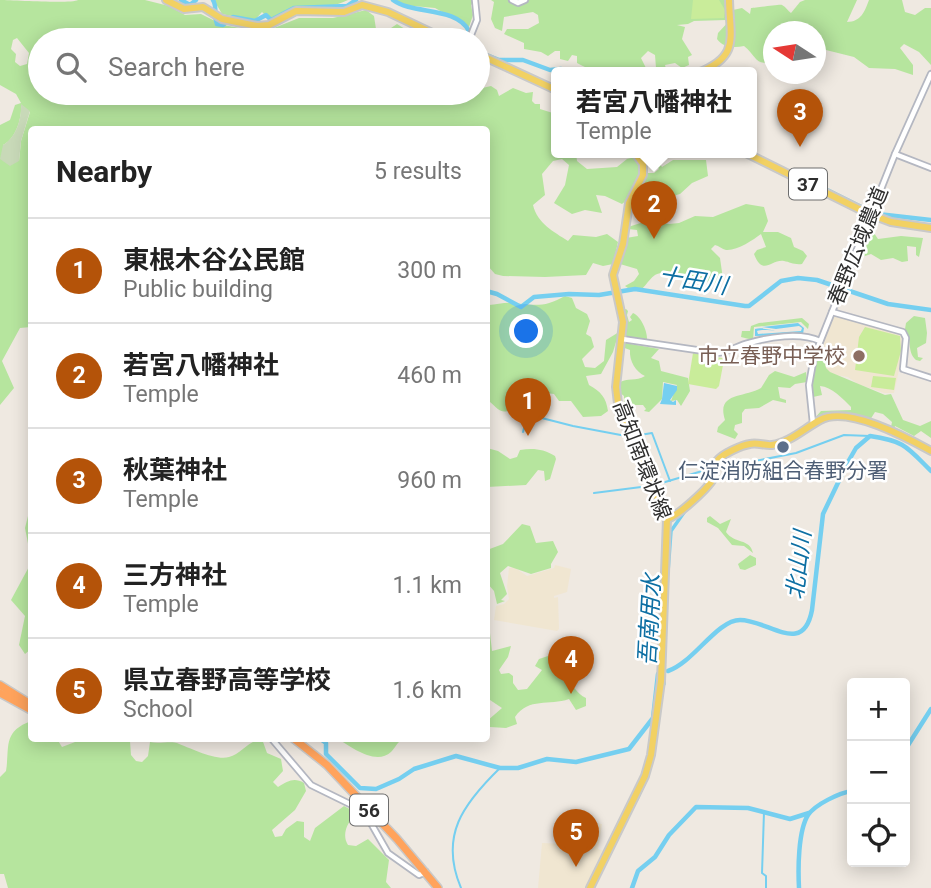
<!DOCTYPE html>
<html lang="en">
<head>
<meta charset="utf-8">
<style>
	body { margin:0; font-family:Roboto,"Noto Sans JP",sans-serif; background:#f6f6f6; color:#222 }
	.controls { position:absolute; right:21px; bottom:21px; display:grid; overflow:hidden; border-radius:7px; box-shadow:0 4px 18px #0003 }
	.controls button { width:63px; height:63px; display:grid; place-items:center; padding:0; border:0; border-bottom:2px solid #e0e0e0; background:#fff; color:#222; font:35px sans-serif }
	.compass { position:absolute; left:763px; top:21px; width:63px; height:63px; border-radius:50%; background:#fff; box-shadow:0 4px 18px #0003; rotate:282deg }
	.you { position:absolute; left:527px; top:332px; width:24px; height:24px; margin:-18px; border:5px solid #fff; border-radius:50%; background:#1a73e8; box-shadow:0 0 0 10px #1a73e833 }
	.badge { display:grid; place-items:center; width:46px; height:46px; border-radius:50%; background:#b45309; color:#fff; font-size:23px; font-weight:700 }
	.pin { position:absolute; translate:-50% -58px; filter:drop-shadow(0 2px 4px #0008) }
	.pin::after { content:''; position:absolute; top:37px; width:24px; height:21px; background:inherit; clip-path:polygon(0 0,100% 0,50% 100%) }
	.popup { position:absolute; left:551px; top:67px; width:206px; height:91px; box-sizing:border-box; display:grid; place-content:center; border-radius:7px; background:#fff; filter:drop-shadow(0 2px 5px #0005); font-size:23px; white-space:nowrap; color:#767676 }
	.popup b { font-size:26px; color:#222 }
	.popup::after { content:''; position:absolute; left:50%; top:100%; margin-left:-14px; border:14px solid transparent; border-top-color:#fff }
	.list { margin:0; padding:0; list-style:none }
	h2 { display:flex; justify-content:space-between; align-items:center; height:91px; margin:0; padding:0 28px; font-size:30px }
	h2 small { font-size:23px; font-weight:400; color:#767676 }
	.list li { display:grid; grid-template-columns:46px 1fr auto; gap:21px; align-items:center; box-sizing:border-box; height:105px; padding:0 28px; border-top:2px solid #e0e0e0 }
	.list b { display:block; font-size:26px; white-space:nowrap }
	.list p { margin:0; font-size:23px; white-space:nowrap; color:#767676 }
	.list em { font-size:23px; font-style:normal; color:#767676 }
	.icon { flex:none; width:38px; height:38px; fill:none; stroke:currentColor; stroke-width:2; stroke-linecap:round; stroke-linejoin:round }
	.map { position:relative; flex:none; width:931px; height:888px; overflow:hidden }
	.search { position:absolute; background:#fff; box-shadow:0 4px 18px #0003; left:28px; top:28px; width:462px; height:77px; display:flex; align-items:center; gap:18px; box-sizing:border-box; padding:0 24px; border-radius:38px; color:#767676; font-size:26px }
	.panel { position:absolute; background:#fff; box-shadow:0 4px 18px #0003; left:28px; top:126px; width:462px; height:616px; border-radius:7px }
	.map>svg:first-child { display:block }
	.education { fill:#f0e6d1 }
	.green { fill:#b6e59e; fill-rule:evenodd }
	.cemetery { fill:#c8d9b8 }
	.pitch { fill:#c9ec9a }
	.water { fill:#75cff0 }
	.lines { fill:none; stroke-linecap:round; stroke-linejoin:round }
	.stream { stroke:#75cff0; stroke-width:2 }
	.canal { stroke:#75cff0; stroke-width:3.5 }
	.river { stroke:#75cff0; stroke-width:4.5 }
	.minor-casing { stroke:#b4b7c1; stroke-width:8 }
	.major-casing { stroke:#c9c9c9; stroke-width:10 }
	.highway-casing { stroke:#c9c9c9; stroke-width:10 }
	.minor { stroke:#fff; stroke-width:4.5 }
	.major { stroke:#f2d163; stroke-width:6 }
	.highway { stroke:#ffa35c; stroke-width:7 }
	.education-dot { fill:#8d6e63; stroke:#fff; stroke-width:2.5 }
	.service-dot { fill:#5c6f8a; stroke:#fff; stroke-width:2.5 }
	.labels { text-anchor:middle; dominant-baseline:central; stroke-width:5; stroke-linejoin:round; paint-order:stroke }
	.shield { fill:#fff; stroke:#6d6d6d; stroke-width:2 }
	.shield-label { font-size:19px; font-weight:bold; fill:#2e2e2e }
	.street-label { font-size:21px; fill:#2e2e2e; stroke:#fff }
	.education-label { font-size:21px; fill:#785e54; stroke:#fff; text-anchor:end }
	.service-label { font-size:21px; fill:#4e5e75; stroke:#fff }
	.water-label { font-size:23px; font-style:italic; fill:#0d6fa3; stroke:#fff }
</style>
</head>
<body>
<div class="map">
<svg width="931" height="888" viewBox="0 0 931 888">
	<rect width="100%" height="100%" fill="#efe9e1"/>
	<g class="education">
		<polygon points="835,315 902,334 904,339 901,361 894,393 884,393 858,384 848,377 824,373 814,361"/>
		<polygon points="555,565 571,569 567,592 554,596 554,598 558,597 559,629 557,631 494,620 496,606 504,604 509,599 507,586 509,568 514,567 527,576 554,568"/>
		<polygon points="570,819 602,824 598,849 605,851 588,888 538,888 542,843 565,844"/>
	</g>
	<g class="green">
		<path d="M0,0C14,0 71,4 78,0H145L169,6L185,15L201,14L223,25L264,32L299,18H333L366,10L374,16L376,29L379,36L397,24L405,29L410,40H40V93H478V89L491,86L497,90L499,96L513,88L526,93L533,92L532,101L535,104H540V109L556,114V153H576L577,161L587,169L617,167L627,159L635,157C644,171 635,195 622,204L605,196L596,195L602,213L585,210L572,214L554,203L565,185L569,165L562,159L553,161L542,174L545,195L533,205C537,223 554,232 568,241L573,235L596,237L607,234L618,242L613,264L603,266L593,263L586,275L545,277L503,276L495,274L487,265L486,130H32L31,327L20,328L2,361L14,388L0,405V125L10,120L15,105L21,103L16,94L0,85ZM17,38L29,53L27,64L20,66L15,62L16,54L11,49L13,40ZM21,105L30,112L21,141L19,161L3,145C16,138 22,118 21,105Z"/>
		<path d="M214,0H348C320,14 300,0 270,20L262,12L254,21L222,14Z"/>
		<polygon points="396,0 476,0 471,5 473,15 469,27 435,8 403,5"/>
		<path d="M491,0H725L726,20L694,21L688,24L677,25L685,27L682,39L692,55L688,57L689,65L682,68L675,63L665,65L667,73H663L656,68L655,55L648,51L641,58L646,68L643,73H637L636,69L633,71L631,68C609,76 597,74 577,63V56L572,55L568,61L560,59V51H555L548,56L541,52L524,49V43L504,34L507,29H528L539,23L538,15L533,12L504,17L502,31L495,28L491,19L494,2Z"/>
		<path d="M805,0H857L847,22C861,22 865,11 869,0H902L905,12L915,15L925,8H931V65L919,52L904,44L900,48L913,65V75L895,69L869,68L854,57L826,50L820,63L816,61V32H774L773,62C754,66 757,56 744,46C735,48 723,48 717,39L718,33L731,19L730,3L733,1V10L742,8L750,14L751,8C756,8 780,4 782,5C786,7 788,11 791,13L800,2Z"/>
		<polygon points="673,160 706,160 708,176 692,183 680,194 646,203 638,202 636,195 645,173 654,173 659,169 656,164 660,164 662,167"/>
		<path d="M746,204L764,207L768,221L763,232H778L791,238L794,247L803,251L807,256L802,264C794,265 790,262 784,261C771,259 763,277 754,254L757,250L766,247L761,234C753,240 737,251 726,250C722,249 719,246 715,245L711,249L720,258L723,279L717,284L694,278L691,280L678,278L667,271C664,272 657,274 655,275C644,283 642,299 625,286L634,281L639,274L637,269L620,264L626,238L638,236L637,230L628,229V227L647,221L669,224L679,223L695,216L713,217Z"/>
		<polygon points="867,230 872,230 878,239 901,236 923,238 919,257 916,255 916,247 907,246 908,261 902,262 893,258 881,260 871,254 865,256 859,249"/>
		<path d="M565,296L572,298L576,308L587,314L590,321L586,334L591,337L594,347L582,359L585,367L595,368L604,361L606,340L619,332L613,352L601,374L586,376L589,385C601,392 606,397 608,411L601,416L583,417L571,401H559L554,394L546,393L545,406C538,407 528,405 522,407C500,413 504,415 487,399L486,302L489,305C496,305 505,302 513,303C535,305 544,308 565,296Z"/>
		<path d="M626,309L628,311L627,315L629,322L632,320L630,317L633,313C641,316 648,332 647,341L625,337L623,310Z"/>
		<path d="M914,316L925,318L927,333L926,343L917,348L918,357L923,358L920,361L916,360C906,351 913,339 905,329L906,323Z"/>
		<polygon points="802,318 809,324 808,329 801,322 754,327 753,340 741,337 742,331 750,331 751,326 759,323"/>
		<path d="M625,343L659,349L651,358L659,361L661,371L688,378L690,391L681,406L677,400L671,401L677,385L663,382L662,399L649,412L644,411L646,409L643,405H624V396L619,392V383C627,377 636,382 645,376C636,372 629,361 630,350L622,347Z"/>
		<path d="M816,356L824,358L826,368L830,372L885,395L891,394L903,420L920,426L931,421V438L921,431L914,436L895,426L894,429L891,427L892,422L883,414L875,412L870,420C848,412 836,413 814,419L821,411L851,410V407C842,398 832,387 820,386L822,395L813,397L810,385Z"/>
		<path d="M775,371L794,377L806,372L807,382L795,384L790,388L778,387L780,398L786,400V403L773,400L759,408L745,409L742,413V423L735,425L734,430L738,434L735,439L717,432L718,427L725,420C716,392 744,398 761,388L769,375Z"/>
		<path d="M487,448L498,451L510,459L517,457L520,450C534,448 543,449 555,456L556,459L550,479L545,481L544,471L538,470L526,485L487,487Z"/>
		<polygon points="31,504 31,559 25,528"/>
		<path d="M710,516L720,524L731,519L726,532C734,544 750,538 753,553L744,546L732,545L718,528L707,522V518Z"/>
		<polygon points="522,524 530,526 536,543 553,541 558,552 551,564 551,568 531,574 508,566 500,573 507,594 501,600 505,601 497,604 494,591 487,583 487,550 503,544"/>
		<polygon points="750,555 756,558 756,565 745,570 740,569 738,564"/>
		<polygon points="31,563 31,649 25,654 19,645 25,616 11,600"/>
		<path d="M490,633L492,651L511,646L508,657L499,670L501,674L509,673L513,676V683L518,690L527,689L542,670L535,666L539,659L548,656L559,663V671L564,681C575,684 576,694 586,698V706L576,710L569,699C549,706 529,697 515,717L517,724L506,728L490,727L487,721L502,708L487,698V634Z"/>
		<path d="M31,721L32,738L57,739L62,747L75,742L80,739H128L130,741L131,755L136,761L142,762L148,756L150,742C158,744 171,741 177,743C190,748 216,761 229,757C241,754 249,740 262,739L267,753L281,759L283,771L273,782L278,787C288,781 294,777 304,783L306,791L295,810L272,830L275,837L282,836L286,829L297,821L304,822V837L310,841L315,828L344,806L357,813C348,821 341,834 348,845L356,846L368,839L389,860L386,882L391,888H8L4,874H0V777L6,771C10,747 2,732 31,721Z"/>
		<path d="M338,739H402C397,743 395,748 391,752C376,766 351,747 338,739Z"/>
	</g>
	<path class="cemetery" d="M21,104L30,111L21,141L19,161L10,166L0,159L3,145C16,138 22,118 21,104Z"/>
	<g class="pitch">
		<polygon points="693,0 719,0 725,10 724,18 691,19"/>
		<polygon points="865,327 900,336 901,351 894,376 855,370 859,337"/>
		<polygon points="693,353 722,358 724,360 719,386 716,389 688,384"/>
		<polygon points="873,376 896,378 894,390 871,387"/>
	</g>
	<g class="water">
		<path d="M798,323L804,328L803,334L755,336V329C762,327 768,330 775,330C770,331 763,329 757,331L758,334L801,331L802,328L799,326L776,329L762,327Z"/>
		<polygon points="664,383 677,386 677,390 670,400 673,402 676,400 676,405 660,404 662,399"/>
	</g>
	<g class="lines">
		<g class="stream">
			<polyline points="523,432 527,417 530,415 573,426 626,436"/>
			<polyline points="634,436 652,433 670,481"/>
			<polyline points="719,468 796,453 844,435 870,436"/>
			<polyline points="655,485 709,469"/>
			<polyline points="594,493 649,486"/>
			<polyline points="764,812 762,873 766,876 766,888"/>
			<path d="M461,888C439,836 463,804 500,768"/>
		</g>
		<g class="canal">
			<polyline points="668,572 671,531 685,511"/>
			<polyline points="664,684 664,663"/>
			<polyline points="637,799 647,777"/>
		</g>
		<g class="river">
			<polyline points="181,0 190,5 196,0"/>
			<path d="M213,0C218,8 213,15 217,24L223,25L233,17L255,21L266,15L271,20L294,8L347,6L356,0"/>
			<path d="M393,0C413,15 456,6 469,31"/>
			<polyline points="479,52 499,60 523,60 550,70 561,69 564,73"/>
			<polyline points="809,181 863,208"/>
			<polyline points="878,214 931,220"/>
			<polyline points="486,291 497,294 521,307 534,297 569,294 599,295 635,289 745,306 749,306 781,281 798,278 817,280 888,304 931,310"/>
			<path d="M668,671C693,663 717,620 740,620C769,620 803,657 812,610L823,514L848,462L856,448L870,436C905,441 907,447 931,471"/>
			<polyline points="138,738 139,738"/>
			<polyline points="319,738 326,743 326,754 360,788 376,789 399,779 414,769 456,756 500,768 518,768 547,759 576,762 629,749 653,718 658,674"/>
			<polyline points="905,750 931,709"/>
			<polyline points="632,888 638,871 655,857 669,835 696,807 748,808 790,819 809,813"/>
			<path d="M799,888C798,869 798,831 808,815C816,804 839,793 852,791"/>
		</g>
		<defs>
			<g id="minor">
				<polyline points="512,0 518,3 525,0"/>
				<polyline points="469,40 477,20 475,0"/>
				<polyline points="895,154 931,168"/>
				<polyline points="832,312 903,332 906,338 903,369 931,378"/>
				<path d="M622,339L717,353C729,352 737,346 749,343C769,337 800,332 820,341"/>
				<polyline points="813,424 809,385 814,357 895,154 931,74"/>
				<polyline points="271,738 311,785 364,811 388,853 419,875 426,872"/>
			</g>
			<g id="major">
				<polyline points="166,0 184,9 203,7 222,19 257,26 269,25 296,11 344,12 362,5 388,12 447,40"/>
				<polyline points="478,54 556,90"/>
				<path d="M698,73C740,56 730,39 729,0"/>
				<polyline points="746,153 867,213 891,222 931,228"/>
				<path d="M667,519C678,516 710,487 714,477C717,471 713,466 717,461C722,454 742,445 750,444C757,442 765,446 772,445C789,443 805,428 820,420C847,405 906,437 931,451"/>
				<polyline points="590,888 645,776 651,755 661,681 667,519 619,412 616,387 623,322 613,275 623,244 629,203 643,175 643,164 635,153"/>
			</g>
			<g id="highway">
				<polyline points="0,685 32,705"/>
				<polyline points="0,693 31,710"/>
				<polyline points="293,738 327,765 397,839 438,888"/>
			</g>
		</defs>
		<use href="#minor" class="minor-casing"/>
		<use href="#major" class="major-casing"/>
		<use href="#highway" class="highway-casing"/>
		<use href="#minor" class="minor"/>
		<use href="#major" class="major"/>
		<use href="#highway" class="highway"/>
	</g>
	<circle class="education-dot" cx="859" cy="356" r="7"/>
	<circle class="service-dot" cx="783" cy="447" r="7"/>
	<g class="labels">
		<g class="shield">
			<rect x="789" y="168.5" width="38" height="31" rx="5"/>
			<rect x="350" y="794.5" width="38" height="31" rx="5"/>
		</g>
		<g class="shield-label">
			<text x="808" y="184">37</text>
			<text x="369" y="810">56</text>
		</g>
		<g class="street-label">
			<text transform="translate(858 246) rotate(-68)">春野広域農道</text>
			<text transform="translate(642 460) rotate(69)">高知南環状線</text>
		</g>
		<g class="education-label">
			<text x="845" y="356">市立春野中学校</text>
		</g>
		<g class="service-label">
			<text x="783" y="471">仁淀消防組合春野分署</text>
		</g>
		<g class="water-label">
			<text transform="translate(693 281) rotate(9)">十田川</text>
			<text transform="translate(799 565) rotate(-83)">北山川</text>
			<text transform="translate(650 620) rotate(-87)">吾南用水</text>
		</g>
	</g>
</svg>
<div class="controls">
<button>+</button>
<button>−</button>
<button><svg class="icon" aria-label="locate" viewBox="0 0 24 24"><circle cx="12" cy="12" r="6"/><path d="M12 2v4M12 18v4M2 12h4M18 12h4"/></svg></button>
</div>
<svg class="compass" viewBox="-18 -18 36 36"><path d="M0-13l5 13h-10z" fill="#e53935"/><path d="M0 13l5-13h-10z" fill="#767676"/></svg>
<div class="you"></div>
<div class="pin badge" style="left:528px;top:436px">1</div>
<div class="pin badge" style="left:654px;top:239px">2</div>
<div class="popup"><b>若宮八幡神社</b>Temple</div>
<div class="pin badge" style="left:800px;top:147px">3</div>
<div class="pin badge" style="left:571px;top:694px">4</div>
<div class="pin badge" style="left:576px;top:867px">5</div>
<div class="search"><svg class="icon" aria-label="search" viewBox="0 0 24 24"><circle cx="10" cy="10" r="6"/><path d="M15 15l6 6"/></svg>Search here</div>
<section class="panel">
<h2>Nearby<small>5 results</small></h2>
<ul class="list">
<li><span class="badge">1</span><div><b>東根木谷公民館</b><p>Public building</p></div><em>300 m</em></li>
<li><span class="badge">2</span><div><b>若宮八幡神社</b><p>Temple</p></div><em>460 m</em></li>
<li><span class="badge">3</span><div><b>秋葉神社</b><p>Temple</p></div><em>960 m</em></li>
<li><span class="badge">4</span><div><b>三方神社</b><p>Temple</p></div><em>1.1 km</em></li>
<li><span class="badge">5</span><div><b>県立春野高等学校</b><p>School</p></div><em>1.6 km</em></li>
</ul>
</section>
</div>
</body>
</html>
